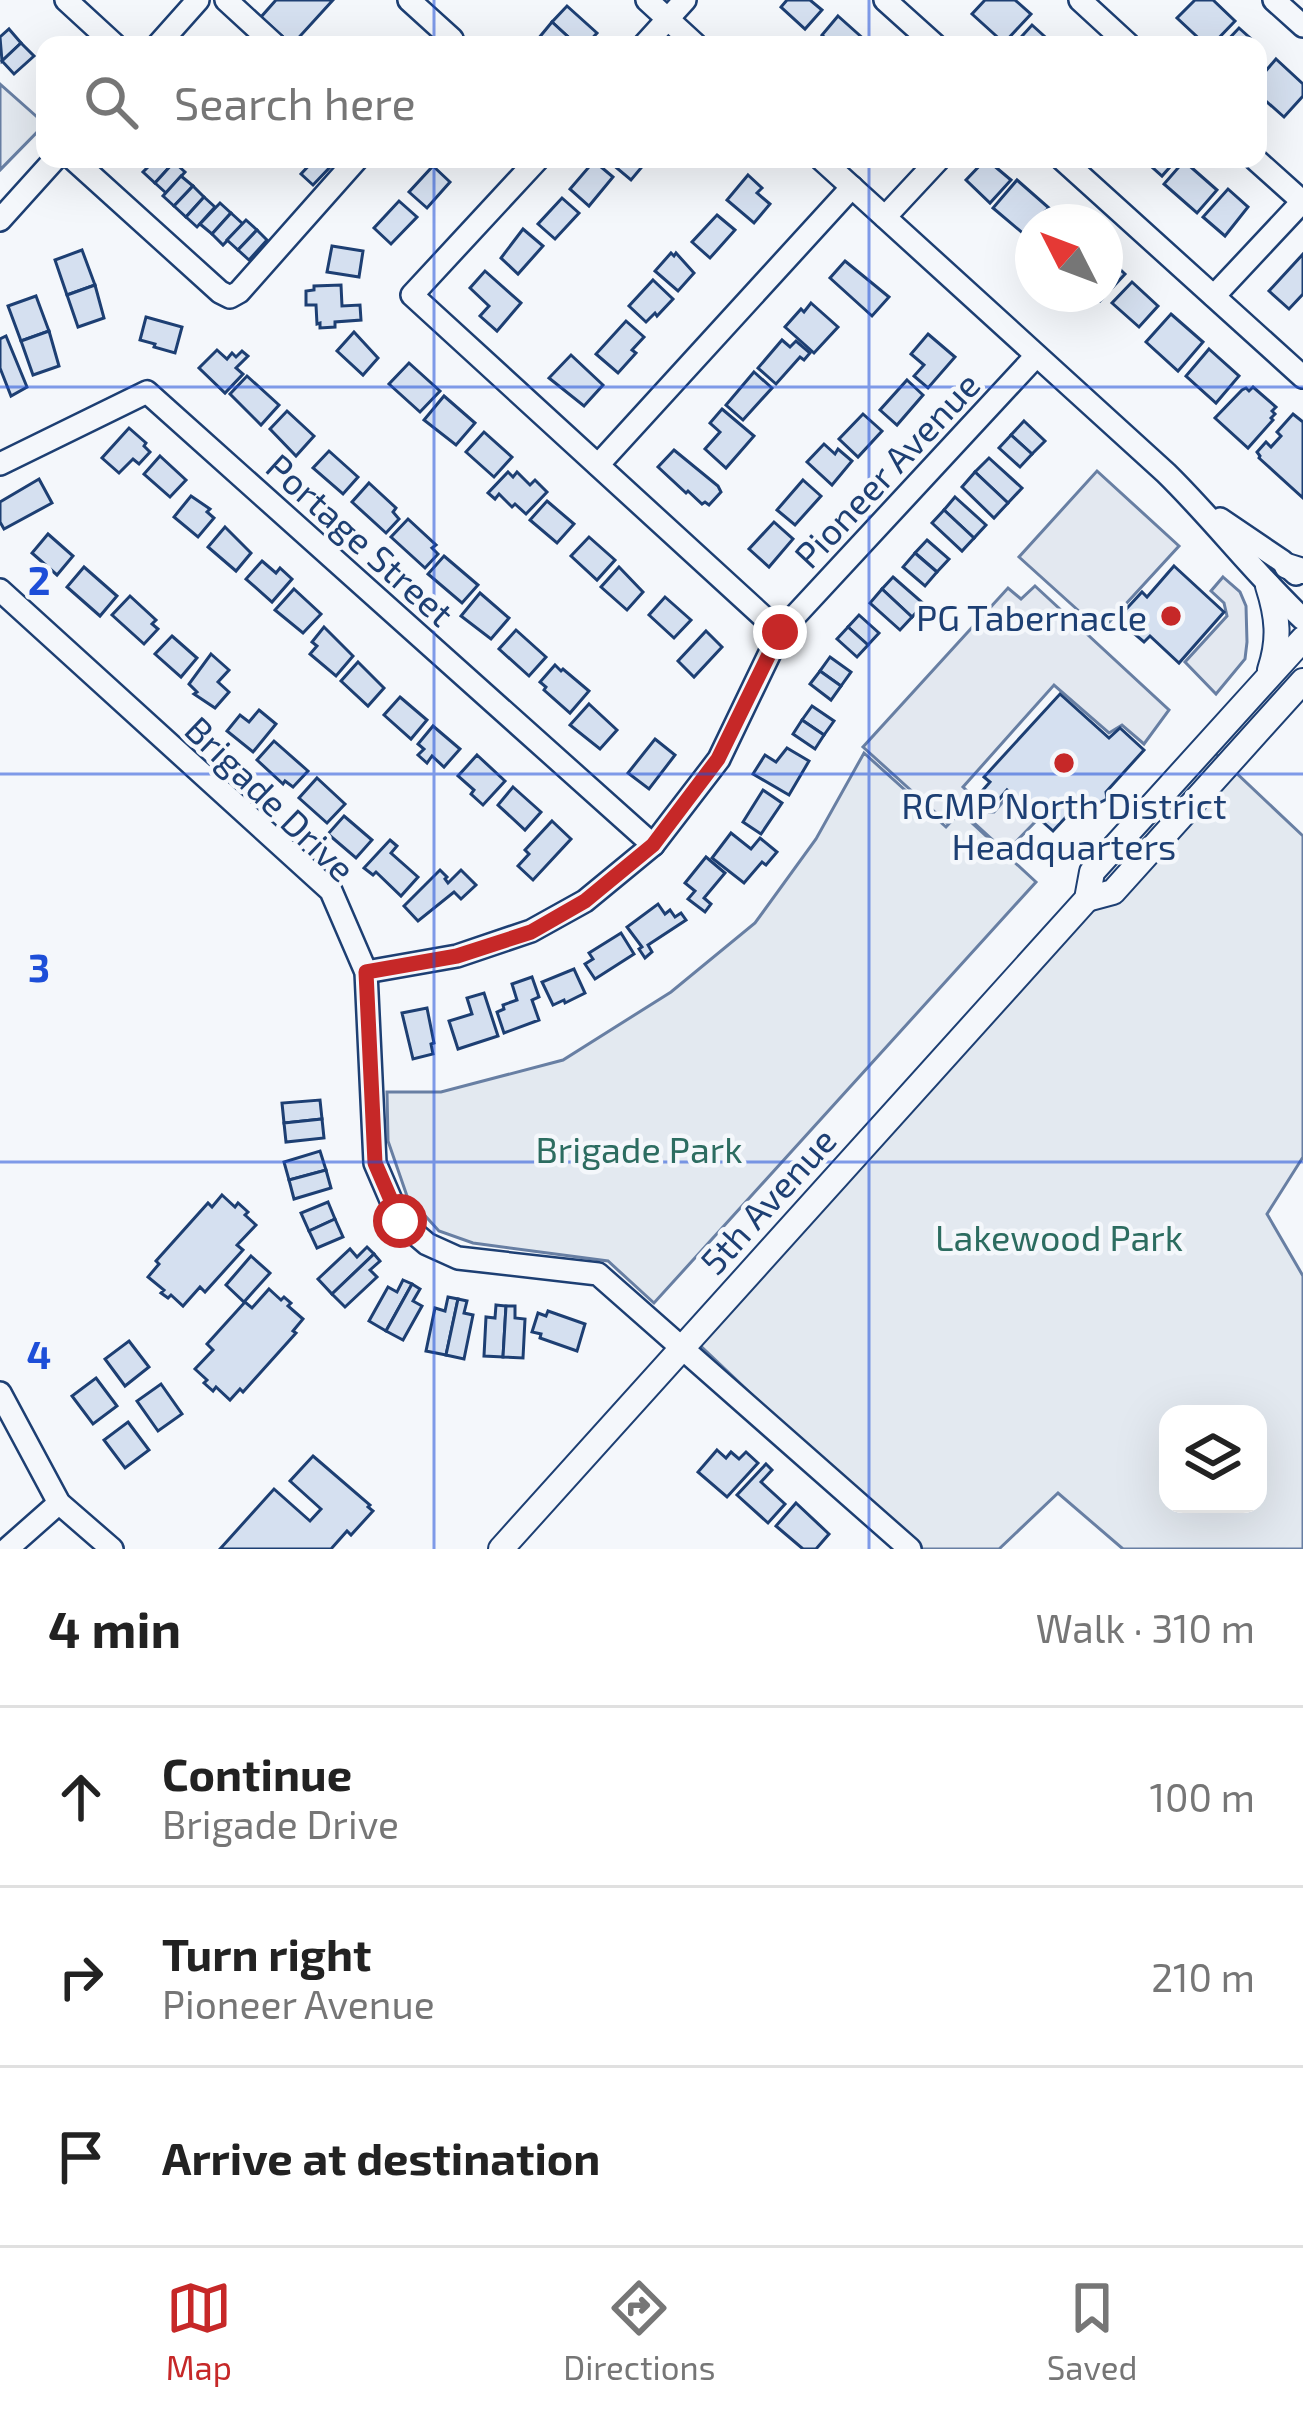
<!DOCTYPE html>
<html lang="en">
<head>
<meta charset="utf-8">
<style>
	body { margin:0; font-family:"Exo 2",sans-serif; background:#f6f6f6; color:#222 }
	.controls { position:absolute; right:36px; bottom:36px; display:grid; overflow:hidden; border-radius:24px; box-shadow:0 12px 48px #0002 }
	.controls button { width:108px; height:108px; display:grid; place-items:center; padding:0; border:0; border-bottom:3px solid #e0e0e0; background:#fff; color:#222; font:60px sans-serif }
	.compass { position:absolute; left:1015px; top:204px; width:108px; height:108px; border-radius:50%; background:#fff; box-shadow:0 12px 48px #0002; rotate:312deg }
	.stop { position:absolute; width:36px; height:36px; margin:-27px; border:9px solid #c62828; border-radius:50%; background:#fff }
	.stop.end { background:#c62828; border-color:#fff; box-shadow:0 3px 12px #0008 }
	.list { margin:0; padding:0; list-style:none }
	h2 { display:flex; justify-content:space-between; align-items:center; height:156px; margin:0; padding:0 48px; font-size:51px }
	h2 small { font-size:39px; font-weight:400; color:#767676 }
	.list li { display:grid; grid-template-columns:78px 1fr auto; gap:36px; align-items:center; box-sizing:border-box; height:180px; padding:0 48px; border-top:3px solid #e0e0e0 }
	.list b { display:block; font-size:45px; white-space:nowrap }
	.list p { margin:0; font-size:39px; white-space:nowrap; color:#767676 }
	.list em { font-size:39px; font-style:normal; color:#767676 }
	.icon { flex:none; width:66px; height:66px; fill:none; stroke:currentColor; stroke-width:2; stroke-linecap:round; stroke-linejoin:round }
	.map { position:relative; flex:none; width:1303px; height:1549px; overflow:hidden }
	.search { position:absolute; background:#fff; box-shadow:0 12px 48px #0002; left:36px; right:36px; top:36px; height:132px; display:flex; align-items:center; gap:30px; box-sizing:border-box; padding:0 42px; border-radius:24px; color:#767676; font-size:45px }
	.sheet { height:696px; background:#fff }
	nav { display:flex; justify-content:space-around; align-items:center; box-sizing:border-box; height:168px; border-top:3px solid #e0e0e0; background:#fff; font-size:33px; color:#767676 }
	nav a { display:grid; justify-items:center; gap:6px }
	nav .on { color:#c62828 }
	.map>svg:first-child { display:block }
	.green { fill:#e3e9f0; stroke:#687fa3; stroke-width:3; fill-rule:evenodd }
	.parking { fill:#e3e8f0; stroke:#687fa3; stroke-width:3 }
	.building { fill:#d5e0f0; stroke:#1d3f73; stroke-width:3 }
	.lines { fill:none; stroke-linecap:round; stroke-linejoin:round }
	.minor-casing { stroke:#1d3f73; stroke-width:26 }
	.major-casing { stroke:#1d3f73; stroke-width:28 }
	.minor { stroke:#f4f7fb; stroke-width:21 }
	.major { stroke:#f4f7fb; stroke-width:24 }
	.route { stroke:#c62828; stroke-width:15 }
	.grid { fill:none; stroke:#1d4ed8; stroke-width:3; stroke-opacity:0.55 }
	.poi-dot { fill:#c62828; stroke:#f4f7fb; stroke-width:4.5 }
	.labels { text-anchor:middle; dominant-baseline:central; stroke-width:9; stroke-linejoin:round; paint-order:stroke }
	.street-label { font-size:36px; fill:#1d3f73; stroke:#f4f7fb }
	.poi-label { font-size:36px; fill:#1d3f73; stroke:#f4f7fb; text-anchor:end }
	.park-label { font-size:36px; fill:#2c6c60; stroke:#f4f7fb }
	.grid-label { font-size:39px; text-anchor:middle; font-weight:bold; fill:#1d4ed8; stroke:#f4f7fb; stroke-width:9; stroke-linejoin:round; paint-order:stroke }
</style>
</head>
<body>
<div class="map">
<svg width="1303" height="1549" viewBox="0 0 1303 1549">
	<rect width="100%" height="100%" fill="#f4f7fb"/>
	<g class="green">
		<polygon points="0,84 45,124 0,170"/>
		<path d="M1213,751L1303,836V1157L1267,1214L1303,1276V1549H1123L1058,1493L999,1549H915L688,1334ZM1168,1414H1258V1504H1168Z"/>
		<polygon points="864,753 946,827 960,812 1036,882 654,1303 608,1261 473,1243 439,1231 407,1196 388,1141 387,1092 441,1092 563,1060 671,992 755,923 816,839"/>
	</g>
	<g class="parking">
		<polygon points="1097,471 1179,546 1101,631 1019,557"/>
		<polygon points="1223,577 1240,592 1246,606 1247,642 1245,659 1216,694 1185,662 1227,616 1224,603 1211,591"/>
		<polygon points="1035,586 1169,710 1144,744 1122,725 1109,733 1054,685 963,787 989,812 994,812 1007,797 1035,822 1006,852 960,810 947,823 863,747 1008,588 1021,599"/>
	</g>
	<g class="building">
		<polygon points="276,0 333,0 292,45 261,17"/>
		<polygon points="787,0 810,0 822,10 805,29 781,7"/>
		<polygon points="985,0 1015,0 1031,14 1004,43 972,14"/>
		<polygon points="1195,0 1213,0 1235,21 1212,45 1206,45 1177,18"/>
		<polygon points="567,6 597,33 586,45 577,45 552,22"/>
		<polygon points="838,16 866,41 862,45 833,45 822,35"/>
		<polygon points="552,22 577,45 544,45 538,39"/>
		<polygon points="1032,25 1054,45 1014,45"/>
		<polygon points="1239,28 1258,45 1223,45"/>
		<polygon points="9,29 21,43 2,61 0,37"/>
		<polygon points="21,43 34,56 14,74 2,61"/>
		<polygon points="1276,59 1303,84 1303,96 1284,117 1258,94 1258,80"/>
		<polygon points="156,159 171,159 174,162 155,183 143,172"/>
		<polygon points="315,159 325,159 332,165 313,185 301,174"/>
		<polygon points="606,159 642,159 646,162 631,180"/>
		<polygon points="986,159 1011,180 990,203 966,180"/>
		<polygon points="1143,159 1177,159 1162,176"/>
		<polygon points="594,161 613,177 589,206 570,189"/>
		<polygon points="1184,161 1217,190 1197,213 1164,184"/>
		<polygon points="174,162 185,172 166,193 155,183"/>
		<polygon points="433,166 450,182 427,208 409,192"/>
		<polygon points="748,175 762,188 757,193 770,204 754,223 727,200"/>
		<polygon points="181,176 193,186 174,206 163,196"/>
		<polygon points="1017,180 1049,208 1033,222 1025,235 993,208"/>
		<polygon points="193,186 204,197 186,217 174,206"/>
		<polygon points="1228,189 1248,207 1225,236 1203,217"/>
		<polygon points="204,197 215,207 197,227 186,217"/>
		<polygon points="562,198 579,213 555,239 538,224"/>
		<polygon points="399,201 417,217 391,244 374,228"/>
		<polygon points="220,203 231,213 212,234 200,224"/>
		<polygon points="231,213 243,224 223,245 212,234"/>
		<polygon points="717,215 735,230 710,258 692,242"/>
		<polygon points="246,220 257,230 238,250 227,240"/>
		<polygon points="523,229 543,246 518,274 501,258"/>
		<polygon points="257,230 267,240 249,260 238,250"/>
		<polygon points="332,246 363,251 359,277 327,272"/>
		<polygon points="82,250 95,285 67,295 55,260"/>
		<polygon points="671,253 674,256 676,253 694,273 678,291 655,271"/>
		<polygon points="1303,254 1303,294 1289,309 1269,291"/>
		<polygon points="1105,255 1125,274 1100,301 1092,294 1105,294"/>
		<polygon points="845,261 889,297 872,316 830,278"/>
		<polygon points="485,271 521,303 497,331 480,316 489,306 470,288"/>
		<polygon points="653,280 673,299 657,316 655,313 646,322 629,306"/>
		<polygon points="1132,282 1158,306 1139,327 1112,303"/>
		<polygon points="95,285 104,318 78,327 67,295"/>
		<polygon points="341,285 342,306 360,305 361,320 335,322 335,327 320,328 320,323 317,324 316,305 306,305 306,291 314,290 314,286"/>
		<polygon points="36,296 49,331 21,341 8,306"/>
		<polygon points="811,303 838,327 814,353 785,327 801,309 804,312"/>
		<polygon points="1171,314 1203,342 1178,371 1146,342"/>
		<polygon points="146,317 182,327 175,353 154,347 155,344 140,340"/>
		<polygon points="626,321 644,337 632,350 636,353 618,373 596,354"/>
		<polygon points="49,331 59,366 33,375 21,341"/>
		<polygon points="354,332 378,358 363,375 337,351"/>
		<polygon points="928,334 955,357 928,388 914,376 924,365 911,354"/>
		<polygon points="6,336 27,387 11,396 0,368 0,339"/>
		<polygon points="782,340 790,347 796,341 810,353 804,360 800,357 776,384 758,368"/>
		<polygon points="1209,349 1239,376 1216,403 1186,376"/>
		<polygon points="217,350 227,359 232,353 236,357 242,351 248,356 236,368 243,374 225,393 199,368"/>
		<polygon points="571,355 603,385 584,406 549,378"/>
		<polygon points="409,363 440,391 420,412 389,384"/>
		<polygon points="754,372 772,388 743,420 726,405"/>
		<polygon points="247,376 279,405 261,425 230,394"/>
		<polygon points="907,380 923,395 897,425 880,410"/>
		<polygon points="1253,387 1276,407 1272,411 1275,414 1271,418 1273,420 1248,448 1215,418 1242,390 1246,388 1249,391"/>
		<polygon points="444,396 475,423 456,445 424,420"/>
		<polygon points="722,409 754,436 726,468 705,449 720,432 710,423"/>
		<polygon points="287,411 314,436 296,456 270,429"/>
		<polygon points="863,414 882,431 858,457 839,439"/>
		<polygon points="1293,414 1303,422 1303,498 1259,458 1260,456 1257,452 1266,442 1271,447 1281,436 1277,432"/>
		<polygon points="1024,421 1045,441 1032,454 1011,435"/>
		<polygon points="129,428 146,443 144,446 150,452 139,464 133,459 119,473 102,458"/>
		<polygon points="484,432 512,457 494,477 466,452"/>
		<polygon points="1011,435 1032,454 1020,467 999,448"/>
		<polygon points="824,444 835,454 838,449 852,461 832,485 807,462"/>
		<polygon points="674,450 718,486 721,492 709,505 705,502 702,504 688,491 686,493 658,467"/>
		<polygon points="329,451 358,477 343,494 313,468"/>
		<polygon points="160,456 186,480 170,497 144,474"/>
		<polygon points="989,458 1022,488 1008,503 975,472"/>
		<polygon points="508,472 513,477 517,472 530,485 535,480 547,492 526,514 515,504 512,507 499,494 495,499 488,493"/>
		<polygon points="975,472 1008,503 994,518 962,487"/>
		<polygon points="39,479 52,503 4,529 0,522 0,502"/>
		<polygon points="803,480 821,496 795,525 777,510"/>
		<polygon points="369,483 396,508 393,512 399,519 386,533 352,502"/>
		<polygon points="191,496 210,509 207,512 214,518 198,537 174,517"/>
		<polygon points="955,497 986,525 974,538 944,510"/>
		<polygon points="547,501 574,524 557,543 530,520"/>
		<polygon points="944,510 974,538 962,551 932,523"/>
		<polygon points="408,519 436,545 432,548 438,554 425,568 391,537"/>
		<polygon points="774,522 793,539 769,567 749,549"/>
		<polygon points="225,527 251,553 236,571 208,547"/>
		<polygon points="48,534 73,556 57,575 32,553"/>
		<polygon points="589,537 615,560 597,580 571,556"/>
		<polygon points="927,540 949,559 937,572 915,553"/>
		<polygon points="915,553 937,572 925,586 903,567"/>
		<polygon points="444,556 478,585 462,603 428,574"/>
		<polygon points="262,561 276,573 280,568 292,579 272,602 246,579"/>
		<polygon points="1174,566 1224,612 1179,663 1150,636 1144,642 1117,619 1142,592 1147,597"/>
		<polygon points="84,567 117,596 100,616 67,587"/>
		<polygon points="619,567 643,592 627,610 601,587"/>
		<polygon points="893,577 924,604 912,617 882,589"/>
		<polygon points="294,589 321,614 303,633 275,610"/>
		<polygon points="882,589 912,617 900,630 870,603"/>
		<polygon points="480,593 509,618 491,639 461,616"/>
		<polygon points="130,596 156,620 152,624 158,629 144,644 112,615"/>
		<polygon points="665,597 691,620 674,638 649,615"/>
		<polygon points="859,615 879,633 868,645 848,627"/>
		<polygon points="324,627 353,656 336,676 310,654 317,646 312,642"/>
		<polygon points="848,627 868,645 857,657 837,639"/>
		<polygon points="516,630 546,657 529,676 499,649"/>
		<polygon points="706,631 722,647 694,677 678,661"/>
		<polygon points="172,636 197,658 181,677 155,654"/>
		<polygon points="211,654 229,670 218,682 229,692 215,708 194,694 197,692 189,684"/>
		<polygon points="830,657 851,672 841,686 820,671"/>
		<polygon points="358,662 384,688 368,706 341,681"/>
		<polygon points="555,665 561,671 563,669 589,691 570,713 544,690 546,687 540,682"/>
		<polygon points="820,671 841,686 831,700 810,684"/>
		<polygon points="1060,694 1109,738 1120,728 1144,750 1106,792 1107,799 1087,809 1080,802 1053,831 1007,790 996,803 983,790 990,782 984,777"/>
		<polygon points="400,697 427,720 411,739 384,715"/>
		<polygon points="589,704 617,730 600,749 570,725"/>
		<polygon points="812,706 834,721 824,735 802,720"/>
		<polygon points="259,710 276,724 253,752 227,731 240,715 249,722"/>
		<polygon points="802,720 824,735 815,749 793,734"/>
		<polygon points="433,726 460,749 444,767 432,756 427,763 418,755 424,749 418,744"/>
		<polygon points="655,739 675,755 649,789 628,773"/>
		<polygon points="274,741 308,771 293,787 285,781 283,784 257,760"/>
		<polygon points="787,748 809,761 789,795 753,774 765,755 776,762"/>
		<polygon points="477,755 505,781 483,805 471,794 474,790 458,776"/>
		<polygon points="317,778 345,804 327,823 299,798"/>
		<polygon points="513,787 541,812 525,830 498,805"/>
		<polygon points="763,790 782,803 761,834 743,822"/>
		<polygon points="344,816 372,840 356,858 328,834"/>
		<polygon points="552,821 571,839 533,880 518,866 529,854 525,850"/>
		<polygon points="731,833 751,849 760,838 777,852 766,865 762,862 744,883 712,858"/>
		<polygon points="390,840 397,846 391,853 418,877 401,896 376,872 373,875 364,868"/>
		<polygon points="706,857 725,873 704,898 711,904 705,912 688,899 695,891 685,883"/>
		<polygon points="440,870 447,877 445,879 448,883 461,870 476,885 461,899 454,892 418,921 404,906"/>
		<polygon points="658,904 665,914 670,910 675,917 681,913 686,920 648,945 652,952 645,958 639,949 642,947 627,927"/>
		<polygon points="621,933 634,954 595,979 585,964 593,959 589,953"/>
		<polygon points="574,969 585,993 565,1003 564,1000 553,1005 542,982"/>
		<polygon points="532,977 539,997 532,1000 539,1020 504,1033 497,1012 504,1009 503,1005 517,1000 512,984"/>
		<polygon points="484,993 498,1036 458,1049 449,1021 472,1014 467,998"/>
		<polygon points="427,1008 434,1043 431,1044 433,1054 413,1059 402,1013"/>
		<polygon points="320,1100 322,1119 284,1123 282,1103"/>
		<polygon points="322,1119 324,1138 286,1142 284,1123"/>
		<polygon points="320,1151 326,1170 289,1180 284,1162"/>
		<polygon points="326,1170 331,1188 294,1199 289,1180"/>
		<polygon points="222,1195 235,1207 238,1203 248,1212 245,1215 256,1225 237,1245 243,1250 205,1292 200,1287 183,1306 171,1295 168,1298 161,1293 164,1290 148,1277 159,1264 156,1261 208,1203 212,1207"/>
		<polygon points="328,1202 335,1219 309,1231 301,1213"/>
		<polygon points="335,1219 343,1237 317,1248 309,1231"/>
		<polygon points="367,1247 374,1254 332,1294 318,1279 350,1249 357,1257"/>
		<polygon points="374,1254 380,1261 370,1270 377,1277 345,1307 332,1294"/>
		<polygon points="251,1256 270,1273 244,1302 226,1285"/>
		<polygon points="403,1280 412,1284 386,1331 369,1321 388,1287 397,1292"/>
		<polygon points="412,1284 420,1289 413,1301 422,1306 403,1340 386,1331"/>
		<polygon points="269,1289 281,1300 284,1297 291,1303 288,1306 303,1319 293,1331 296,1333 243,1392 240,1389 230,1400 216,1387 213,1391 204,1383 207,1380 195,1369 213,1350 207,1344 245,1302 252,1308"/>
		<polygon points="448,1297 458,1299 446,1355 426,1351 435,1308 445,1311"/>
		<polygon points="458,1299 467,1301 464,1313 473,1315 464,1359 446,1355"/>
		<polygon points="496,1305 506,1306 503,1357 484,1356 486,1317 495,1318"/>
		<polygon points="506,1306 515,1306 515,1318 525,1319 523,1358 503,1357"/>
		<polygon points="548,1311 585,1324 577,1351 540,1338 541,1334 532,1332 538,1313 546,1316"/>
		<polygon points="129,1341 149,1367 125,1386 105,1359"/>
		<polygon points="96,1378 117,1406 93,1424 72,1396"/>
		<polygon points="161,1384 182,1414 158,1431 137,1401"/>
		<polygon points="128,1422 149,1450 125,1468 104,1440"/>
		<polygon points="717,1450 726,1458 731,1452 739,1459 746,1452 758,1463 727,1497 698,1472"/>
		<polygon points="313,1456 370,1505 368,1507 373,1511 351,1535 347,1531 331,1549 220,1549 274,1489 310,1521 321,1509 290,1481"/>
		<polygon points="766,1464 772,1470 761,1482 785,1504 768,1523 737,1495"/>
		<polygon points="796,1503 829,1534 816,1549 803,1549 776,1526"/>
	</g>
	<g class="lines">
		<defs>
			<g id="minor">
				<polyline points="66,0 115,45"/>
				<polyline points="226,0 275,45"/>
				<polyline points="409,0 452,39"/>
				<polyline points="647,0 696,45"/>
				<polyline points="885,0 935,45"/>
				<polyline points="1080,0 1129,45"/>
				<polyline points="1274,0 1303,26"/>
				<polyline points="158,45 198,0"/>
				<polyline points="644,45 685,0"/>
				<polyline points="73,159 220,292 230,297 239,292 357,159"/>
				<polyline points="538,159 412,295 780,632"/>
				<path d="M821,159L1166,473C1214,520 1254,573 1303,619"/>
				<polyline points="1062,159 1303,377"/>
				<polyline points="1255,159 1303,202"/>
				<polyline points="885,217 939,159"/>
				<polyline points="0,220 55,159"/>
				<polyline points="1214,296 1303,201"/>
				<polyline points="0,464 147,392 653,845"/>
				<polyline points="598,465 852,187"/>
				<polyline points="1220,519 1282,561 1296,574"/>
				<polyline points="0,590 331,891 366,972 375,1163 400,1221 427,1244 458,1258 598,1274 910,1549"/>
				<polyline points="366,972 457,956 531,931 585,901 653,845 719,759 780,632 1036,356"/>
				<polyline points="0,1393 59,1503 112,1549"/>
				<polyline points="7,1549 59,1503"/>
			</g>
			<g id="major">
				<polyline points="1287,566 1303,571"/>
				<path d="M1268,586C1278,617 1280,640 1270,670"/>
				<polyline points="1087,899 1113,892 1303,681"/>
				<polyline points="501,1549 1087,899 1092,872 1303,639"/>
			</g>
		</defs>
		<use href="#minor" class="minor-casing"/>
		<use href="#major" class="major-casing"/>
		<use href="#minor" class="minor"/>
		<use href="#major" class="major"/>
	</g>
	<g class="lines">
		<polyline class="route" points="400,1221 375,1163 366,972 457,956 531,932 585,901 653,845 718,759 780,632"/>
	</g>
	<path class="grid" d="M434,0V45M869,0V45M434,159V1549M869,159V1549M0,387H1303M0,774H1303M0,1162H1303"/>
	<g class="poi-dot">
		<circle cx="1171" cy="616" r="12"/>
		<circle cx="1064" cy="763" r="12"/>
	</g>
	<g class="labels">
		<g class="street-label">
			<text transform="translate(886 469) rotate(-47)">Pioneer Avenue</text>
			<text transform="translate(361 539) rotate(42)">Portage Street</text>
			<text transform="translate(271 798) rotate(44)">Brigade Drive</text>
			<text transform="translate(767 1200) rotate(-48)">5th Avenue</text>
		</g>
		<g class="poi-label">
			<text x="1147" y="616">PG Tabernacle</text>
			<text x="1064" y="804" text-anchor="middle">RCMP North District<tspan x="1064" dy="41">Headquarters</tspan></text>
		</g>
		<g class="park-label">
			<text x="639" y="1148">Brigade Park</text>
			<text x="1059" y="1236">Lakewood Park</text>
		</g>
	</g>
	<g class="grid-label">
		<text x="39" y="595">2</text>
		<text x="39" y="982">3</text>
		<text x="39" y="1369">4</text>
	</g>
</svg>
<div class="controls">
<button><svg class="icon" aria-label="layers" viewBox="0 0 24 24"><path d="M12 4l9 5-9 5-9-5zM3 14l9 5 9-5"/></svg></button>
</div>
<svg class="compass" viewBox="-18 -18 36 36"><path d="M0-13l5 13h-10z" fill="#e53935"/><path d="M0 13l5-13h-10z" fill="#767676"/></svg>
<div class="stop" style="left:400px;top:1221px"></div>
<div class="stop end" style="left:780px;top:632px"></div>
<div class="search"><svg class="icon" aria-label="search" viewBox="0 0 24 24"><circle cx="10" cy="10" r="6"/><path d="M15 15l6 6"/></svg>Search here</div>
</div>
<section class="sheet">
<h2>4 min<small>Walk · 310 m</small></h2>
<ul class="list">
<li><svg class="icon" aria-label="ahead" viewBox="0 0 24 24"><path d="M12 20V5M6 11l6-6 6 6"/></svg><div><b>Continue</b><p>Brigade Drive</p></div><em>100 m</em></li>
<li><svg class="icon" aria-label="right" viewBox="0 0 24 24"><path d="M7 20v-9h11M14 6l5 5-5 5"/></svg><div><b>Turn right</b><p>Pioneer Avenue</p></div><em>210 m</em></li>
<li><svg class="icon" aria-label="arrive" viewBox="0 0 24 24"><path d="M6 21V4h12l-3 4 3 4H6"/></svg><div><b>Arrive at destination</b></div></li>
</ul>
</section>
<nav>
<a class="on"><svg class="icon" aria-label="map" viewBox="0 0 24 24"><path d="M3 6l6-2 6 2 6-2v14l-6 2-6-2-6 2zM9 4v14M15 6v14"/></svg>Map</a>
<a><svg class="icon" aria-label="directions" viewBox="0 0 24 24"><path d="M12 3l9 9-9 9-9-9zM9 14v-3h6M13 9l2 2-2 2"/></svg>Directions</a>
<a><svg class="icon" aria-label="saved" viewBox="0 0 24 24"><path d="M7 4h10v16l-5-4-5 4z"/></svg>Saved</a>
</nav>
</body>
</html>
